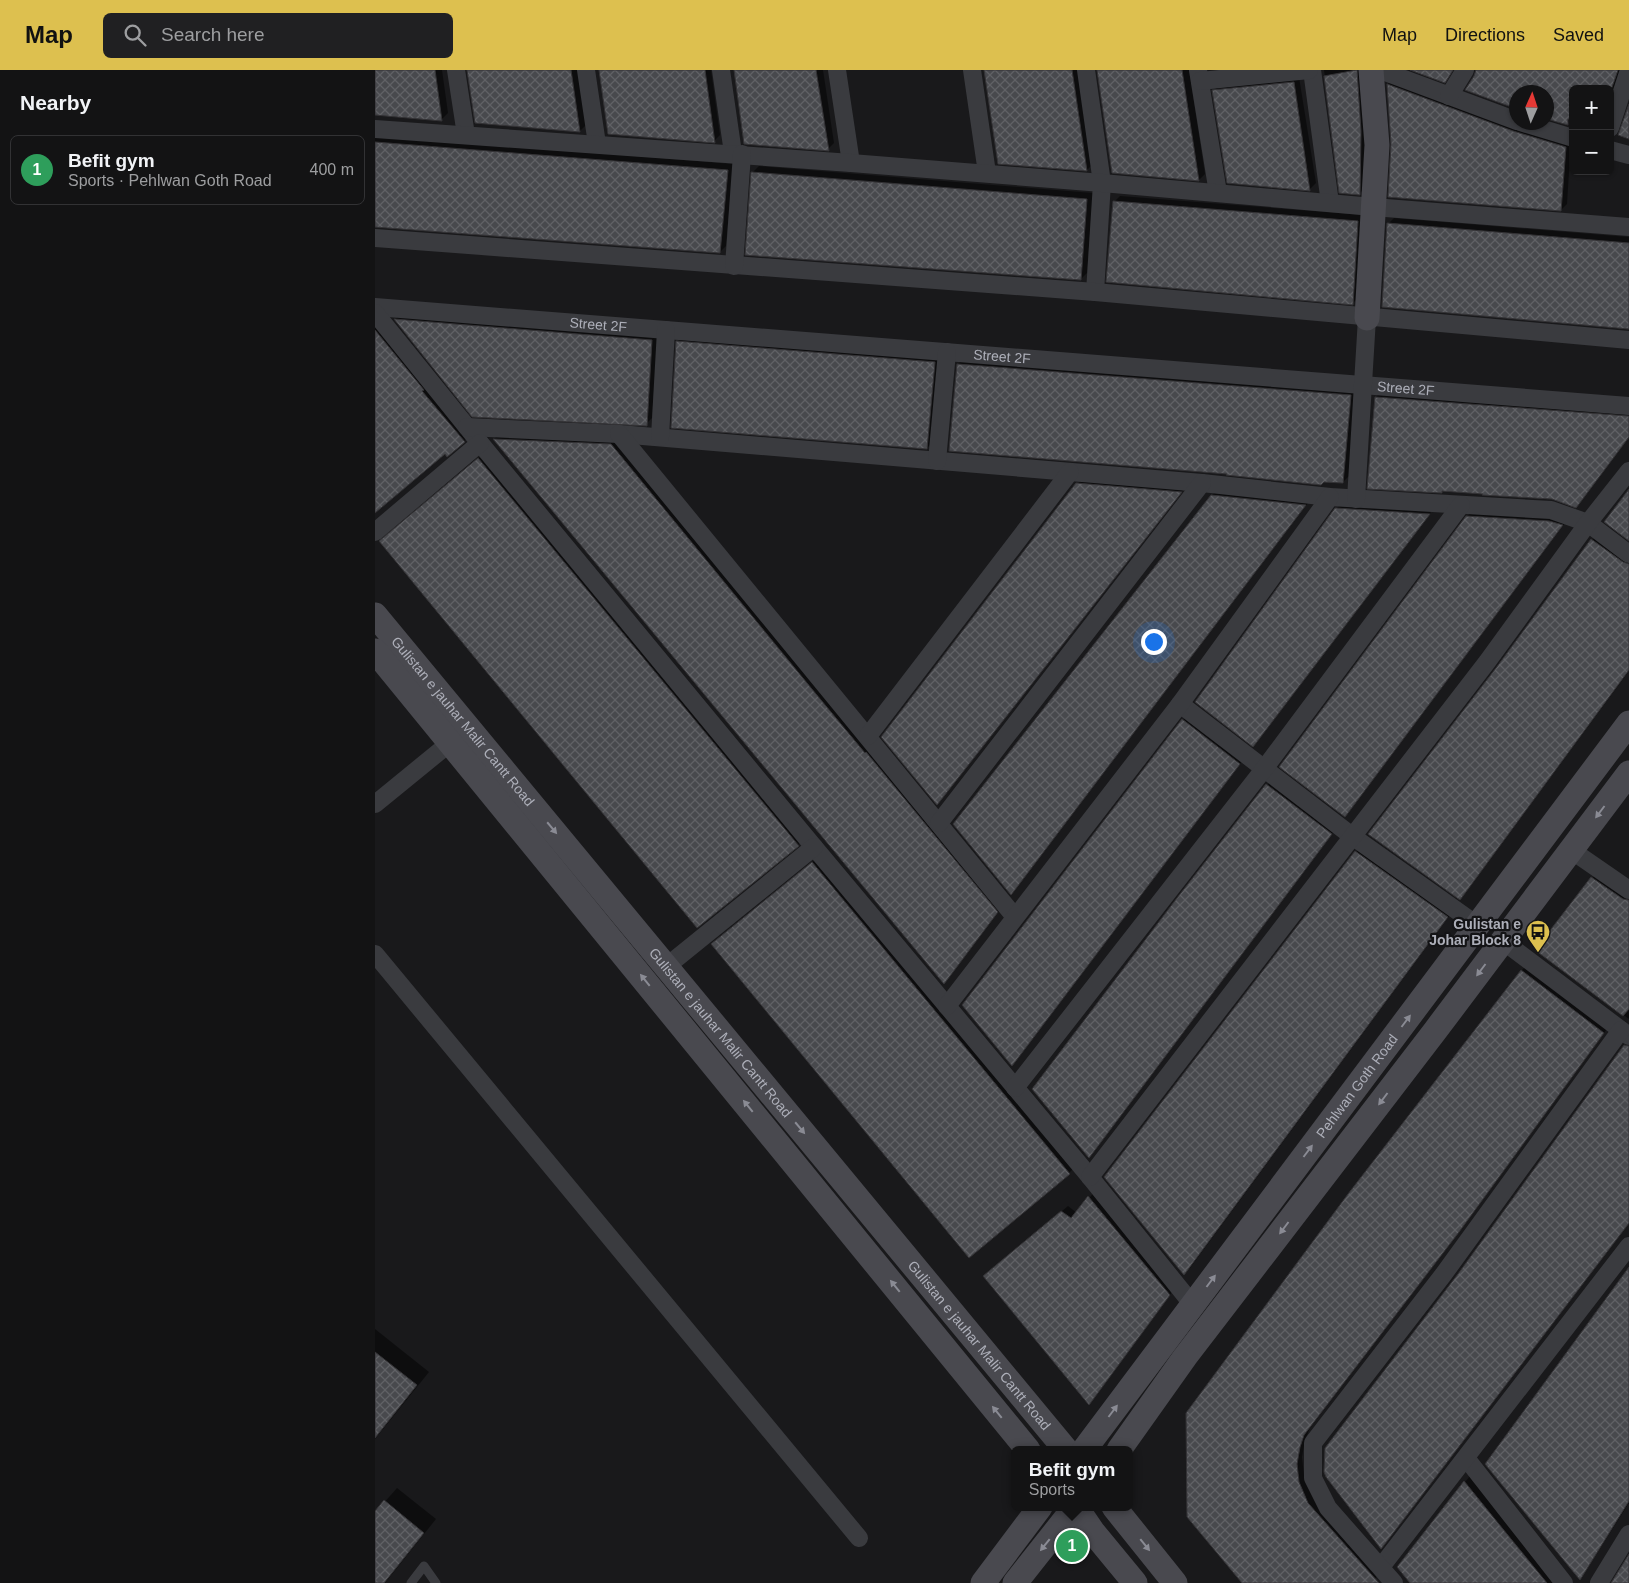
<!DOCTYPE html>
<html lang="en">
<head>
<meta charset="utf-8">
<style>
	body { margin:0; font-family:Helvetica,sans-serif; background:#202022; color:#f1f3f6 }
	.controls { position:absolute; right:15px; top:15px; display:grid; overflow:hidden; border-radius:8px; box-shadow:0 1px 4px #0004 }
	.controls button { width:45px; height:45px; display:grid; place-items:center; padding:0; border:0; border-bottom:1px solid #323234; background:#131314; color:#f1f3f6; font:25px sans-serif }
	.compass { position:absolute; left:1134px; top:15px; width:45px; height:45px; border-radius:50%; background:#131314; box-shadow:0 1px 4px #0004; rotate:3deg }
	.you { position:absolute; left:778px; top:571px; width:18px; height:18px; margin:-12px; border:4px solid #fff; border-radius:50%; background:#1a73e8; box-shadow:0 0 0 8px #1a73e833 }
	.badge { display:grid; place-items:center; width:32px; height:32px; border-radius:50%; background:#ddc04f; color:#fff; font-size:16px; font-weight:700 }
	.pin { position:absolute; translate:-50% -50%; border:2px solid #fff; box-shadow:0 1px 5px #0006 }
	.popup { position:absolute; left:636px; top:1376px; width:122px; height:65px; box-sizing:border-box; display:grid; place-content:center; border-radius:8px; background:#131314; filter:drop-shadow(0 1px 4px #0005); font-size:16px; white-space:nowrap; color:#9d9ea0 }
	.popup b { font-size:19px; color:#f1f3f6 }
	.popup::after { content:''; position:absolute; left:50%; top:100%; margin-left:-10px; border:10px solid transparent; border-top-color:#131314 }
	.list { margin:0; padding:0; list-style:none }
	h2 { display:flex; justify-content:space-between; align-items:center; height:65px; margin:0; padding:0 20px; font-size:21px }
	h2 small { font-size:16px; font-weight:400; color:#9d9ea0 }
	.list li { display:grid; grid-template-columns:32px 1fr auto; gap:15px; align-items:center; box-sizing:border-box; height:70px; margin:0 10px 10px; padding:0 10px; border:1px solid #323234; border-radius:8px }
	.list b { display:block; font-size:19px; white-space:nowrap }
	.list p { margin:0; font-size:16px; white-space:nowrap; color:#9d9ea0 }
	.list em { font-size:16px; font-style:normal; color:#9d9ea0 }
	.icon { flex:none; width:28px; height:28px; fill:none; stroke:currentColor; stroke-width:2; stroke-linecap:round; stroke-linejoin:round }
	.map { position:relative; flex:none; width:1254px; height:1513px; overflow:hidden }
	header { display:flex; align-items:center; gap:30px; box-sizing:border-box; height:70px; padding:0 25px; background:#ddc04f; color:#111 }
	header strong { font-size:24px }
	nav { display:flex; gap:28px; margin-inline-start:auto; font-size:18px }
	.search { width:350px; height:45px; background:#202022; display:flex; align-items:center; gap:12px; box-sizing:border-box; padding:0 18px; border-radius:8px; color:#9d9ea0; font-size:19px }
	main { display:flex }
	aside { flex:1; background:#131314 }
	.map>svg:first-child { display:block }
	.shadow { fill:#0007 }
	.building { fill:url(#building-cross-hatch); stroke:#343336 }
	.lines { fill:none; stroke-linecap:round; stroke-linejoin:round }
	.lane { stroke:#3a3b3f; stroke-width:9 }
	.street { stroke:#3a3b3f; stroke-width:18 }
	.secondary { stroke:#49494f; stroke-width:25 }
	.oneway { fill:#8a8b94 }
	.labels { text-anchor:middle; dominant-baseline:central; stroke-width:4.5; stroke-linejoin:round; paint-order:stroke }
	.street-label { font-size:14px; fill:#adafb9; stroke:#141416 }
	.poi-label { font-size:14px; font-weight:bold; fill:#adafb9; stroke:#141416; text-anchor:end }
</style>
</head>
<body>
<header>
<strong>Map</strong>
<div class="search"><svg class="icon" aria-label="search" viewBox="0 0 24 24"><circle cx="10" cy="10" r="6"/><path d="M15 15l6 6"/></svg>Search here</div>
<nav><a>Map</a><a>Directions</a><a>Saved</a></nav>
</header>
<main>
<aside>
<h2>Nearby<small></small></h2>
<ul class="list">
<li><span class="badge" style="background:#2e9e5b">1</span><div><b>Befit gym</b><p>Sports · Pehlwan Goth Road</p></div><em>400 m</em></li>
</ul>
</aside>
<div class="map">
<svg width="1254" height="1513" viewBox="0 0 1254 1513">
	<defs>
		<pattern id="building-cross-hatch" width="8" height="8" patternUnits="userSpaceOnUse" patternTransform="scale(1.25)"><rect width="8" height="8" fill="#48494d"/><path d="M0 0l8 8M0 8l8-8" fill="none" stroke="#606165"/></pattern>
	</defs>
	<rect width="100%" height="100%" fill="#19191b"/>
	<g class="shadow">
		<polygon points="0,0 67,0 73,43 67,49 0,43"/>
		<polygon points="93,0 203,0 211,55 205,61"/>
		<polygon points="225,0 336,0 345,65 339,71"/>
		<polygon points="360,0 448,0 459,73 453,79"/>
		<polygon points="610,0 704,0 718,94 712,100 624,93"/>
		<polygon points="722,0 814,0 830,104 824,110"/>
		<polygon points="949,0 988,0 992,54 990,118 984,124 966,122"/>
		<polygon points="1102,0 1246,0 1235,36 1235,19 1198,19 1197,49 1192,54 1172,48 1172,22 1142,22"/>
		<polygon points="924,7 941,113 935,119 838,21 844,15"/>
		<polygon points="1019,8 1196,71 1192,134 1186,140 1018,74 1013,14"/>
		<polygon points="0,65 358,94 351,176 345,182 0,156"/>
		<polygon points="384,96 718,123 712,203 706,209 378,102"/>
		<polygon points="745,126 989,145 984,227 978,233 739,132"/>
		<polygon points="1019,148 1254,167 1254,257 1013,154"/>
		<polygon points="26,244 283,264 277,348 271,354 20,249"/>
		<polygon points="0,247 95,365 89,371 70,383 0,442"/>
		<polygon points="308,266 566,286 558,372 552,378 302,272"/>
		<polygon points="589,288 981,319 974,406 968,412 583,294"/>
		<polygon points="1007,321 1254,341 1254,367 1207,430 1110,423 1001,327"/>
		<polygon points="125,363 242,369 628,836 575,906 119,369"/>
		<polygon points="110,383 429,769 423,775 12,465"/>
		<polygon points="709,408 811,416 568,727 702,414"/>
		<polygon points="843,419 936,429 636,823 837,425"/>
		<polygon points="968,432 1059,438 884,669 961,439"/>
		<polygon points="1099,440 1193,449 975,739 1092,446"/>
		<polygon points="1223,464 1254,488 1254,601 1091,822 1085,828 1122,599 1217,470"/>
		<polygon points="814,644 870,687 643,988 808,650"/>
		<polygon points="898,708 962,757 714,1086 658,1019"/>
		<polygon points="987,776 1078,841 815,1198 809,1203 981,782"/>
		<polygon points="444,787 700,1097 694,1103 343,868"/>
		<polygon points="1223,801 1254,823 1254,949 1162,880"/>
		<polygon points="1153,894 1234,956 1090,1154 935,1358 930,1370 927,1387 929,1405 1006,1503 995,1513 869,1513 814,1446 1147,900"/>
		<polygon points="720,1121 800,1218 720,1327 714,1333 616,1200 693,1136 702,1143"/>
		<polygon points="1254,1199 1254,1433 1210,1502 1205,1508"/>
		<polygon points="0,1259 54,1302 0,1369"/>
		<polygon points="1095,1406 1183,1513 1037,1513 1090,1412"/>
		<polygon points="22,1418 61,1449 10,1513 0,1513 0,1443"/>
	</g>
	<g class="building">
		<polygon points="0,0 60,0 67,51 0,45"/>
		<polygon points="92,0 196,0 205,62 100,53"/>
		<polygon points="224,0 330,0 340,73 233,64"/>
		<polygon points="359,0 441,0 454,81 369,74"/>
		<polygon points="609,0 697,0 712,101 623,94"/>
		<polygon points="722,0 807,0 824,111 737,103"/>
		<polygon points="982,0 986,61 985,125 964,123 949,6"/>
		<polygon points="1035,0 1078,0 1070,13"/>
		<polygon points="1101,0 1243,0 1235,23 1235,19 1198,19 1198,50 1193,49 1193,55 1172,49 1172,22 1142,22 1142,39 1090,20 1099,6"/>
		<polygon points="919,12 935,121 852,113 837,20"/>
		<polygon points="1012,14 1138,61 1191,77 1186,141 1013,127 1016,74"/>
		<polygon points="1254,34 1254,69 1243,65"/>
		<polygon points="0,72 353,100 345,183 0,157"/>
		<polygon points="376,102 712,129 706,210 370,185"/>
		<polygon points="738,131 983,151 978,235 731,212"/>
		<polygon points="1012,153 1254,173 1254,259 1007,237"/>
		<polygon points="19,249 277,270 272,356 97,347"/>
		<polygon points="0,260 49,320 47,321 90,372 72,387 70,384 0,443"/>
		<polygon points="301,271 560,292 552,379 296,358"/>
		<polygon points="582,294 976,325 968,413 949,412 946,415 851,405 852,404 574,381"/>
		<polygon points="1000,327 1254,346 1254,367 1201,438 1177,429 1107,425 1108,424 1067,421 1067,423 992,419"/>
		<polygon points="118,369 236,374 441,624 490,683 491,682 623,842 569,914"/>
		<polygon points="103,388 424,776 322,858 4,471"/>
		<polygon points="701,413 807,422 562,735 506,667"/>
		<polygon points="1254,419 1254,471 1229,452"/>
		<polygon points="836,425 931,435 636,825 578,754"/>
		<polygon points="960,438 1055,444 878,677 820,632"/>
		<polygon points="1091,446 1174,451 1188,455 970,747 904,697"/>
		<polygon points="1216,469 1248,492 1254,494 1254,600 1085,830 993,764 1121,598"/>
		<polygon points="807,649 865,694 637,996 587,935"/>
		<polygon points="891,714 957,764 714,1088 657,1019 802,828"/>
		<polygon points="980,781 1073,847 809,1205 729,1107"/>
		<polygon points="437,792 695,1104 594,1188 336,874"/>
		<polygon points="1216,807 1248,829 1254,830 1254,939 1248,946 1160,880"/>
		<polygon points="1146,900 1229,963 1084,1162 929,1365 925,1377 922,1394 924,1412 933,1433 1004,1513 867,1513 812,1447 811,1343 973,1124"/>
		<polygon points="1249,975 1254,976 1254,1153 1006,1479 951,1407 949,1402 950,1378 1083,1204"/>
		<polygon points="713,1126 795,1225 714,1335 608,1206 686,1141 696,1148"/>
		<polygon points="1254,1197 1254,1431 1205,1510 1110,1394"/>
		<polygon points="0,1282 42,1315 0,1368"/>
		<polygon points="1089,1411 1136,1469 1172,1513 1035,1513 1022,1497"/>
		<polygon points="9,1430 49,1463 9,1513 0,1513 0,1441"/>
		<polygon points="1254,1484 1254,1513 1236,1513"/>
	</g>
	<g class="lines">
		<polyline class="lane" points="36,1513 49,1496 61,1513"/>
		<g class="street">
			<polyline points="81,0 91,65"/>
			<polyline points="211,0 222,74"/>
			<polyline points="346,0 358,83"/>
			<polyline points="462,0 476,93"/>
			<polyline points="597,0 612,103"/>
			<polyline points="711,0 727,113 720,222"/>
			<polyline points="823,0 843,123"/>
			<polyline points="937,0 955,133"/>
			<polyline points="1005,0 1142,51"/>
			<polyline points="825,11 934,0"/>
			<polyline points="1074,26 1090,0"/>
			<polyline points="1145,52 1198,68"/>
			<polyline points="1235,58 1254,0"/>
			<polyline points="0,59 476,93 727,113 998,137 1254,157"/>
			<polyline points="1235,80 1254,85"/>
			<polyline points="0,168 720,222 1254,270"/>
			<polyline points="359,196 367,84"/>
			<path id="s1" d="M0,237L1254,336"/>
			<polyline points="0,243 105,373 439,777 715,1107 818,1235"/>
			<polyline points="92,357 244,364 827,413 955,427 1176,440 1213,453 1254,484"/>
			<polyline points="244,364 640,847"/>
			<polyline points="285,367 291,260"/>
			<polyline points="562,391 572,282"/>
			<polyline points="981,429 992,248"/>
			<polyline points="0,462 105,373"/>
			<polyline points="805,634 977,766 1102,855"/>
			<polyline points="493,666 695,402"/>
			<polyline points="0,734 76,672"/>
			<polyline points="564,753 827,413"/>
			<polyline points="1196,780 1254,820"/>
			<polyline points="1128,871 1254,966"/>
			<polyline points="0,884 484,1468"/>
			<polyline points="292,896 439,777"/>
			<polyline points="572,936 805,634 955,427"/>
			<polyline points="640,1018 889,699 1086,435"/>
			<polyline points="715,1107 1112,592 1213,453 1254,401"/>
			<polyline points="1091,1388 1189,1513"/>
			<polyline points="1006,1497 1254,1176"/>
			<polyline points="1019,1513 953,1438 938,1408 938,1373 1068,1205 1246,960"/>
			<polyline points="1224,1513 1254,1464"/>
		</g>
		<g class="secondary">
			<polyline points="992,248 1002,75 996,0"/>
			<path id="s2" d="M0,545L691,1380"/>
			<polyline points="0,581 653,1380"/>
			<path id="s3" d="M709,1380L1254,653"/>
			<polyline points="744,1380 810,1287 1060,961 1254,703"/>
			<polyline points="701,1437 718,1462 760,1513"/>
			<polyline points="739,1437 800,1513"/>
			<polyline points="608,1513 665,1437"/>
			<polyline points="640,1513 700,1437"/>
		</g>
	</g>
	<defs><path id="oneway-solid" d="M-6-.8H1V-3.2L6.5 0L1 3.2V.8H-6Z" transform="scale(1.25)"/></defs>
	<g class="oneway">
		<use href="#oneway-solid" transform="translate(1225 742) rotate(127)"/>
		<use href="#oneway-solid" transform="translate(177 758) rotate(50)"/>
		<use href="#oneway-solid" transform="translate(1106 900) rotate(127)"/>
		<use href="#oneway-solid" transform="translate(270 910) rotate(-129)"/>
		<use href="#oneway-solid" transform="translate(1031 951) rotate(-53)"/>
		<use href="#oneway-solid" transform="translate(1008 1029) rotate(127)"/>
		<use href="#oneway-solid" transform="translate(373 1036) rotate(-129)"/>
		<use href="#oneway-solid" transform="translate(425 1058) rotate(50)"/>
		<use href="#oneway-solid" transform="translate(933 1081) rotate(-53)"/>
		<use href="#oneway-solid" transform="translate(909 1158) rotate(127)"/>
		<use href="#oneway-solid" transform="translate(836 1211) rotate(-53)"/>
		<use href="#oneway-solid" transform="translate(520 1216) rotate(-129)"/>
		<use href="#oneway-solid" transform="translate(738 1341) rotate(-53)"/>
		<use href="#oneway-solid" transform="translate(622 1342) rotate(-129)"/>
		<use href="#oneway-solid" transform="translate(670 1475) rotate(129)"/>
		<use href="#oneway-solid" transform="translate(770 1475) rotate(51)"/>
	</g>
	<defs>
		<symbol id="bus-pin" viewBox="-11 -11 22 30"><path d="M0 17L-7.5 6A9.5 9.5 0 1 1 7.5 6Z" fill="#ddc04f" stroke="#141416"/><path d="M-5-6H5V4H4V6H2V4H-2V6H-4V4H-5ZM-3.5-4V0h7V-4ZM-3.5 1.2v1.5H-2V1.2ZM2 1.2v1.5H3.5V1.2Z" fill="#111"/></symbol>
	</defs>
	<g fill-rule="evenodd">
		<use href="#bus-pin" x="1149" y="848" width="28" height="38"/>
	</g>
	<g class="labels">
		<g class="street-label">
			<text stroke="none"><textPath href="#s1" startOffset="224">Street 2F</textPath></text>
			<text stroke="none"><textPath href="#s1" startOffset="629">Street 2F</textPath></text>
			<text stroke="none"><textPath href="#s1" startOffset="1034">Street 2F</textPath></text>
			<text stroke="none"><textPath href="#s2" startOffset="138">Gulistan e jauhar Malir Cantt Road</textPath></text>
			<text stroke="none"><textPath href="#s2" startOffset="542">Gulistan e jauhar Malir Cantt Road</textPath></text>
			<text stroke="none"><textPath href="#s3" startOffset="455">Pehlwan Goth Road</textPath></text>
			<text stroke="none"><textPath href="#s2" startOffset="948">Gulistan e jauhar Malir Cantt Road</textPath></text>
		</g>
		<g class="poi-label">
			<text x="1146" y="854">Gulistan e<tspan x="1146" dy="16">Johar Block 8</tspan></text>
		</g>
	</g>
</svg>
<div class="controls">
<button>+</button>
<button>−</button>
</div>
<svg class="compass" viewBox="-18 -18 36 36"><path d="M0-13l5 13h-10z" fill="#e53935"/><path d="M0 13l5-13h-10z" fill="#9d9ea0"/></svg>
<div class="you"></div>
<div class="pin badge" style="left:697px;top:1476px;background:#2e9e5b">1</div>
<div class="popup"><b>Befit gym</b>Sports</div>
</div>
</main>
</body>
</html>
